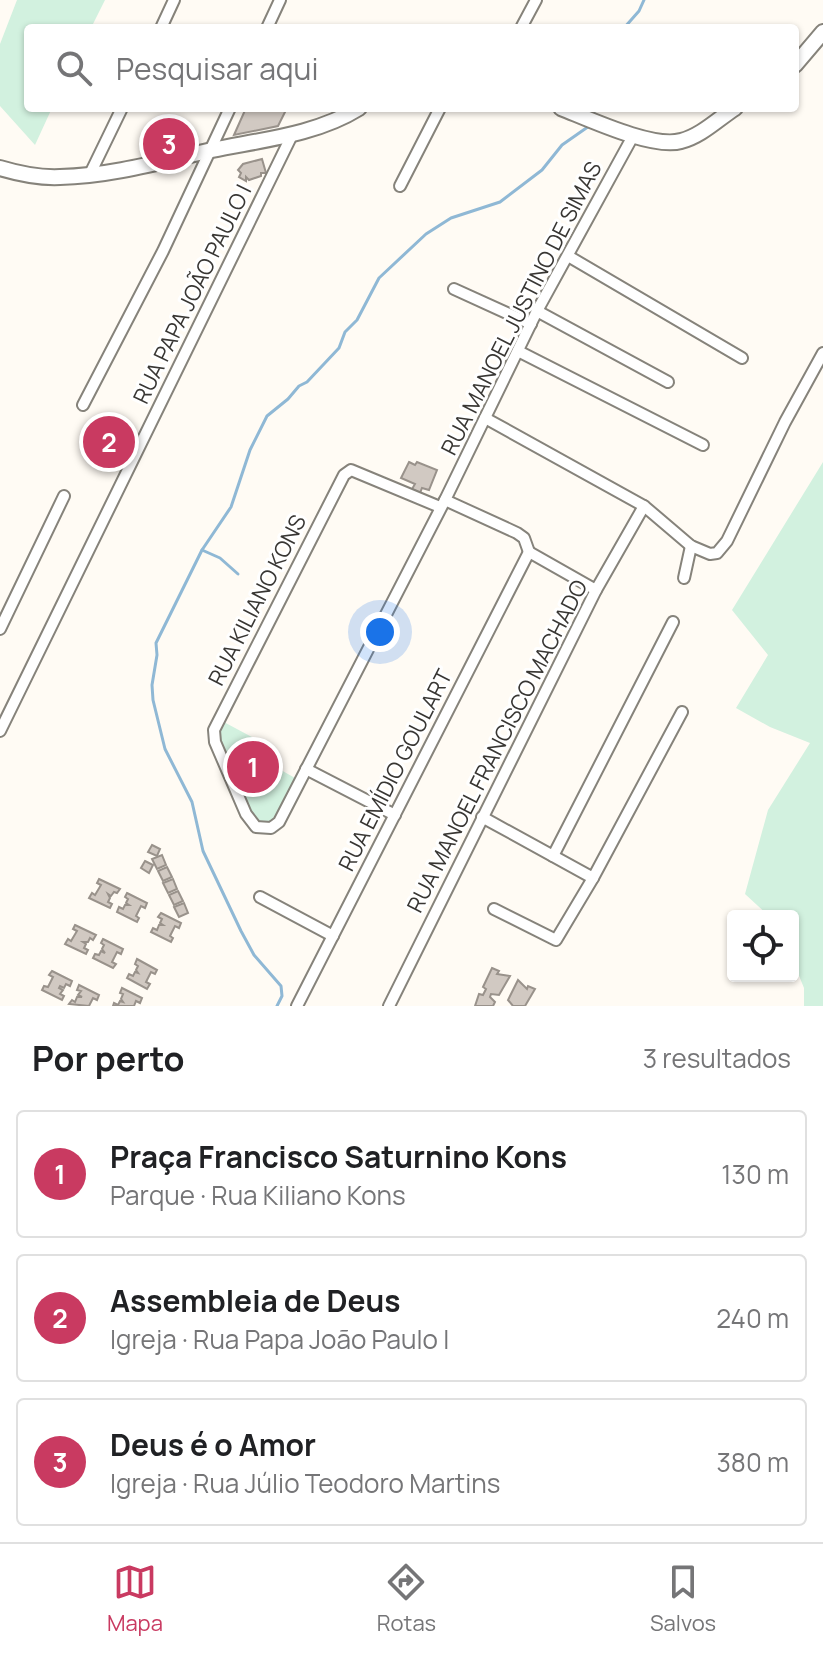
<!DOCTYPE html>
<html lang="pt">
<head>
<meta charset="utf-8">
<style>
	body { margin:0; font-family:Manrope,sans-serif; background:#f6f6f6; color:#202124 }
	.controls { position:absolute; right:24px; bottom:24px; display:grid; overflow:hidden; border-radius:8px; box-shadow:0 2px 6px #0004 }
	.controls button { width:72px; height:72px; display:grid; place-items:center; padding:0; border:0; border-bottom:2px solid #e0e0e0; background:#fff; color:#202124; font:40px sans-serif }
	.you { position:absolute; left:380px; top:632px; width:28px; height:28px; margin:-20px; border:6px solid #fff; border-radius:50%; background:#1a73e8; box-shadow:0 0 0 12px #1a73e833 }
	.badge { display:grid; place-items:center; width:52px; height:52px; border-radius:50%; background:#c93a61; color:#fff; font-size:26px; font-weight:700 }
	.pin { position:absolute; translate:-50% -50%; border:4px solid #fff; box-shadow:0 2px 8px #0006 }
	.list { margin:0; padding:0; list-style:none }
	h2 { display:flex; justify-content:space-between; align-items:center; height:104px; margin:0; padding:0 32px; font-size:34px }
	h2 small { font-size:26px; font-weight:400; color:#757577 }
	.list li { display:grid; grid-template-columns:52px 1fr auto; gap:24px; align-items:center; box-sizing:border-box; height:128px; margin:0 16px 16px; padding:0 16px; border:2px solid #e0e0e0; border-radius:8px }
	.list b { display:block; font-size:30px; white-space:nowrap }
	.list p { margin:0; font-size:26px; white-space:nowrap; color:#757577 }
	.list em { font-size:26px; font-style:normal; color:#757577 }
	.icon { flex:none; width:44px; height:44px; fill:none; stroke:currentColor; stroke-width:2; stroke-linecap:round; stroke-linejoin:round }
	.map { position:relative; flex:none; width:823px; height:1006px; overflow:hidden }
	.search { position:absolute; background:#fff; box-shadow:0 2px 6px #0004; left:24px; right:24px; top:24px; height:88px; display:flex; align-items:center; gap:20px; box-sizing:border-box; padding:0 28px; border-radius:8px; color:#757577; font-size:30px }
	.sheet { height:536px; background:#fff }
	nav { display:flex; justify-content:space-around; align-items:center; box-sizing:border-box; height:112px; border-top:2px solid #e0e0e0; background:#fff; font-size:22px; color:#757577 }
	nav a { display:grid; justify-items:center; gap:4px }
	nav .on { color:#c93a61 }
	.map>svg:first-child { display:block }
	.green { fill:#d2f1df }
	.lines { fill:none; stroke-linecap:round; stroke-linejoin:round }
	.stream { stroke:#8fb8d5; stroke-width:3 }
	.building { fill:#d1c9c2; stroke:#99928b; stroke-width:2 }
	.minor-casing { stroke:#86837b; stroke-width:14 }
	.secondary-casing { stroke:#86837b; stroke-width:18 }
	.minor { stroke:#fff; stroke-width:10 }
	.secondary { stroke:#fff; stroke-width:14 }
	.labels { text-anchor:middle; dominant-baseline:central; stroke-width:6; stroke-linejoin:round; paint-order:stroke }
	.street-label { font-size:22px; fill:#383633; stroke:#fff }
</style>
</head>
<body>
<div class="map">
<svg width="823" height="1006" viewBox="0 0 823 1006">
	<rect width="100%" height="100%" fill="#fffbf4"/>
	<g class="green">
		<polygon points="17,0 105,0 91,28 28,28 28,108 52,108 35,145 0,106 0,44"/>
		<polygon points="823,462 823,1006 804,1006 804,988 793,961 793,916 769,916 745,894 768,810 810,743 770,727 736,708 768,655 732,610"/>
		<polygon points="222,721 263,743 256,756 295,778 271,824 260,825 254,819 218,740"/>
	</g>
	<g class="lines">
		<g class="stream">
			<polyline points="624,28 639,11 644,0"/>
			<polyline points="594,108 594,112"/>
			<polyline points="202,550 220,558 238,574"/>
			<polyline points="277,1006 282,996 281,986 254,955 241,931 203,851 192,802 165,749 153,700 152,685 157,655 156,643 202,550 231,507 250,450 267,416 288,399 299,386 307,382 339,348 345,332 357,320 379,278 426,234 451,218 500,202 542,170 562,145 592,124"/>
		</g>
	</g>
	<g class="building">
		<polygon points="246,108 287,108 278,126 234,135"/>
		<polygon points="262,159 266,173 261,173 261,176 249,180 246,177 246,181 239,177 241,173 238,170 243,164"/>
		<polygon points="103,432 130,447 125,458 96,446"/>
		<polygon points="409,462 415,465 417,462 437,470 429,490 422,488 420,493 412,489 415,484 401,478"/>
		<polygon points="152,845 160,849 157,856 148,852"/>
		<polygon points="162,855 166,865 157,869 152,859"/>
		<polygon points="145,861 153,865 149,873 141,868"/>
		<polygon points="167,867 172,877 163,881 158,871"/>
		<polygon points="99,879 120,889 117,893 114,892 111,896 108,894 110,898 108,902 112,904 110,908 89,898 92,893 95,895 101,885 97,883"/>
		<polygon points="173,879 177,889 168,893 163,883"/>
		<polygon points="178,891 183,901 174,905 169,895"/>
		<polygon points="127,893 147,903 145,908 141,906 136,916 139,918 137,922 117,912 119,907 123,909 125,905 129,905 126,903 128,899 125,897"/>
		<polygon points="184,903 188,913 179,917 174,907"/>
		<polygon points="161,913 181,923 179,928 175,926 170,936 173,938 171,942 151,932 153,928 157,930 159,925 163,925 160,923 162,919 158,917"/>
		<polygon points="75,925 96,935 93,940 90,938 88,942 83,942 86,944 84,948 88,950 86,954 65,944 68,939 71,941 77,931 73,929"/>
		<polygon points="103,939 123,949 121,954 117,952 112,962 116,964 113,968 93,958 95,954 99,955 101,951 105,953 102,949 104,945 101,943"/>
		<polygon points="137,959 157,970 155,974 151,972 146,982 150,984 147,989 127,978 129,974 133,976 135,972 138,973 136,970 138,966 135,964"/>
		<polygon points="492,968 499,971 497,974 510,976 499,995 491,994 490,997 495,1002 493,1006 475,1006 479,994 483,995 486,989 483,987"/>
		<polygon points="52,971 72,981 70,986 66,984 64,988 60,986 59,988 63,990 60,994 64,996 62,1000 42,990 44,986 48,987 53,977 49,975"/>
		<polygon points="518,980 527,989 528,986 535,989 525,1006 513,1006 508,1000"/>
		<polygon points="79,985 99,995 97,1000 93,998 89,1006 69,1004 72,1000 75,1002 77,997 82,997 78,995 81,991 77,990"/>
		<polygon points="122,988 142,998 140,1003 136,1001 134,1006 113,1006 114,1003 118,1005 120,1001 123,1002 121,999 123,994 120,993"/>
	</g>
	<g class="lines">
		<defs>
			<g id="minor">
				<polyline points="161,28 174,0"/>
				<polyline points="267,28 280,0"/>
				<polyline points="521,28 536,0"/>
				<polyline points="90,174 122,108"/>
				<polyline points="400,186 440,108"/>
				<polyline points="568,256 742,358"/>
				<polyline points="454,289 531,324"/>
				<polyline points="537,311 668,382"/>
				<polyline points="518,351 703,445"/>
				<polyline points="83,405 163,251 230,108"/>
				<polyline points="485,418 644,506 691,546 710,554 717,553 727,541 785,422 823,353"/>
				<polyline points="445,500 517,533 524,538 529,552"/>
				<polyline points="440,507 351,470 344,475 214,730 215,742 246,814 256,827 271,828 279,822 445,500 537,311 633,136"/>
				<polyline points="529,552 596,590"/>
				<polyline points="684,578 691,546"/>
				<polyline points="0,629 64,496"/>
				<polyline points="0,731 293,133"/>
				<polyline points="306,769 395,815"/>
				<polyline points="482,817 593,878"/>
				<polyline points="553,856 673,622"/>
				<polyline points="260,897 333,936"/>
				<polyline points="494,909 556,940 593,878 682,712"/>
				<polyline points="297,1006 529,552"/>
				<polyline points="389,1006 596,590 644,506"/>
			</g>
			<g id="secondary">
				<polyline points="795,65 823,32"/>
				<path d="M561,108C589,119 653,149 681,141C701,136 718,119 735,108"/>
				<path d="M0,168C20,174 39,178 60,177C111,176 163,161 212,150C260,140 316,135 359,108"/>
			</g>
		</defs>
		<use href="#minor" class="minor-casing"/>
		<use href="#secondary" class="secondary-casing"/>
		<use href="#minor" class="minor"/>
		<use href="#secondary" class="secondary"/>
	</g>
	<g class="labels">
		<g class="street-label">
			<text transform="translate(192 294) rotate(-64)">RUA PAPA JOÃO PAULO I</text>
			<text transform="translate(521 308) rotate(-63)">RUA MANOEL JUSTINO DE SIMAS</text>
			<text transform="translate(257 600) rotate(-63)">RUA KILIANO KONS</text>
			<text transform="translate(497 746) rotate(-63)">RUA MANOEL FRANCISCO MACHADO</text>
			<text transform="translate(395 770) rotate(-63)">RUA EMÍDIO GOULART</text>
		</g>
	</g>
</svg>
<div class="controls">
<button><svg class="icon" aria-label="locate" viewBox="0 0 24 24"><circle cx="12" cy="12" r="6"/><path d="M12 2v4M12 18v4M2 12h4M18 12h4"/></svg></button>
</div>
<div class="you"></div>
<div class="pin badge" style="left:253px;top:767px">1</div>
<div class="pin badge" style="left:109px;top:442px">2</div>
<div class="pin badge" style="left:169px;top:144px">3</div>
<div class="search"><svg class="icon" aria-label="search" viewBox="0 0 24 24"><circle cx="10" cy="10" r="6"/><path d="M15 15l6 6"/></svg>Pesquisar aqui</div>
</div>
<section class="sheet">
<h2>Por perto<small>3 resultados</small></h2>
<ul class="list">
<li><span class="badge">1</span><div><b>Praça Francisco Saturnino Kons</b><p>Parque · Rua Kiliano Kons</p></div><em>130 m</em></li>
<li><span class="badge">2</span><div><b>Assembleia de Deus</b><p>Igreja · Rua Papa João Paulo I</p></div><em>240 m</em></li>
<li><span class="badge">3</span><div><b>Deus é o Amor</b><p>Igreja · Rua Júlio Teodoro Martins</p></div><em>380 m</em></li>
</ul>
</section>
<nav>
<a class="on"><svg class="icon" aria-label="map" viewBox="0 0 24 24"><path d="M3 6l6-2 6 2 6-2v14l-6 2-6-2-6 2zM9 4v14M15 6v14"/></svg>Mapa</a>
<a><svg class="icon" aria-label="directions" viewBox="0 0 24 24"><path d="M12 3l9 9-9 9-9-9zM9 14v-3h6M13 9l2 2-2 2"/></svg>Rotas</a>
<a><svg class="icon" aria-label="saved" viewBox="0 0 24 24"><path d="M7 4h10v16l-5-4-5 4z"/></svg>Salvos</a>
</nav>
</body>
</html>
